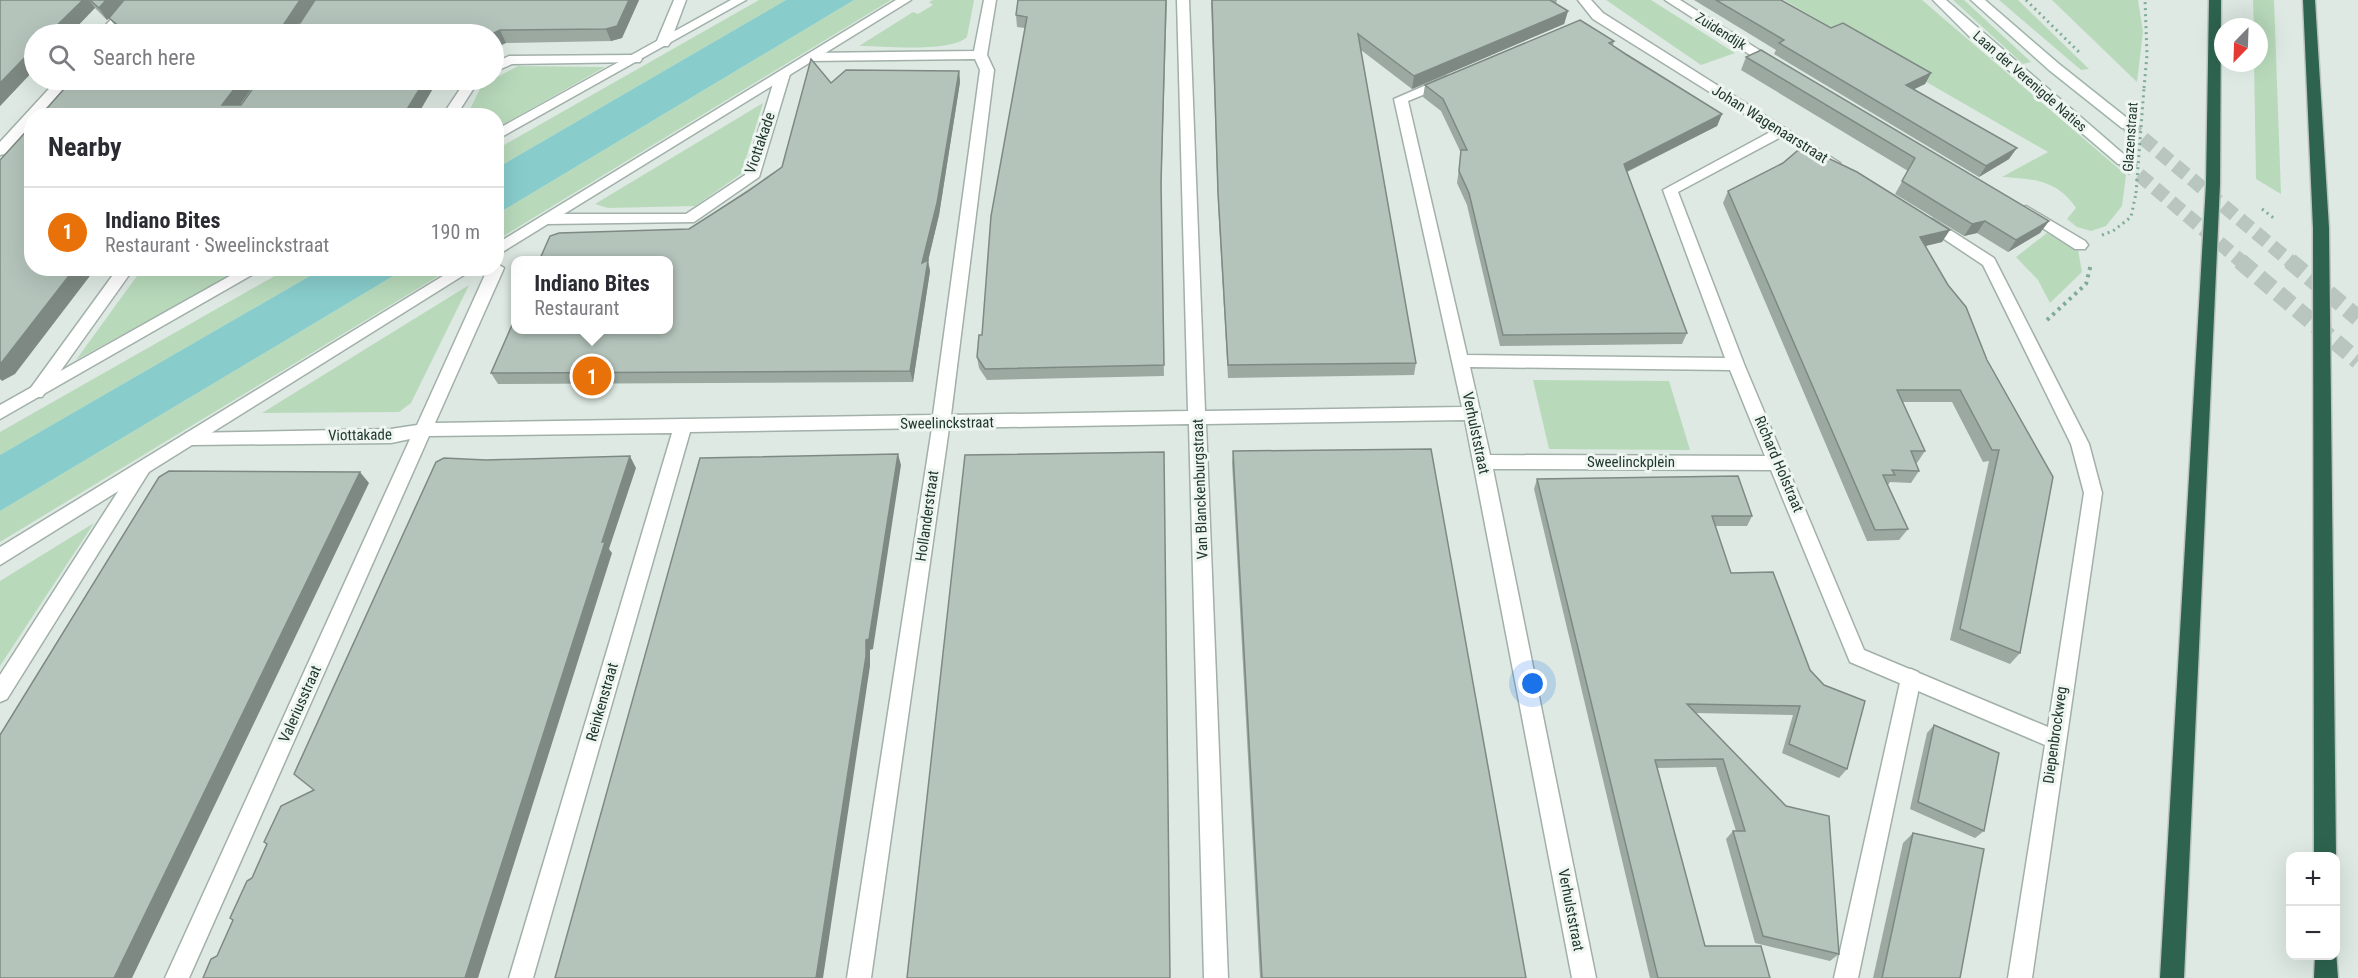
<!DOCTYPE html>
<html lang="en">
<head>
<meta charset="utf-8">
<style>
	body { margin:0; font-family:"Roboto Condensed",sans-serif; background:#f7f7f7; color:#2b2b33 }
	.controls { position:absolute; right:18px; bottom:18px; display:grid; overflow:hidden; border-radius:12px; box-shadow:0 6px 24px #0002 }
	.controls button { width:54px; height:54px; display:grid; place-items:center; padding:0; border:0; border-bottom:2px solid #e1e1e2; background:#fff; color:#2b2b33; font:30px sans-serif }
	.compass { position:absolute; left:2214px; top:18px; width:54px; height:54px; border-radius:50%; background:#fff; box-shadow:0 6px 24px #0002; rotate:203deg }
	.you { position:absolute; left:1533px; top:684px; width:21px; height:21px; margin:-15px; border:4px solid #fff; border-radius:50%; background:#1a73e8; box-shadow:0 0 0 9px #1a73e833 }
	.badge { display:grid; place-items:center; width:39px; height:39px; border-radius:50%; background:#ea580c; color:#fff; font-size:20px; font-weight:700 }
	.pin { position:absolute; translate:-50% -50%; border:3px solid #fff; box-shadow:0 2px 6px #0006 }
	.popup { position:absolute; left:511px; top:256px; width:162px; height:78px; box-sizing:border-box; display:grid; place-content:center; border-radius:12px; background:#fff; filter:drop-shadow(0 2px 4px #0005); font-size:20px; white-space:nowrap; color:#7c7c81 }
	.popup b { font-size:22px; color:#2b2b33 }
	.popup::after { content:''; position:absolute; left:50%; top:100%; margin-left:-12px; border:12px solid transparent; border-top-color:#fff }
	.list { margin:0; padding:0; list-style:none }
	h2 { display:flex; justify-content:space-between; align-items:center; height:78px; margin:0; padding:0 24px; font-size:26px }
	h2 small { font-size:20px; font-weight:400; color:#7c7c81 }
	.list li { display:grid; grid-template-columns:39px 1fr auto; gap:18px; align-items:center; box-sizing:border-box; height:90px; padding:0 24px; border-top:2px solid #e1e1e2 }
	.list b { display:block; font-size:22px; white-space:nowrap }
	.list p { margin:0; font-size:20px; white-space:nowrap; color:#7c7c81 }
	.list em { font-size:20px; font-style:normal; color:#7c7c81 }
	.icon { flex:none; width:33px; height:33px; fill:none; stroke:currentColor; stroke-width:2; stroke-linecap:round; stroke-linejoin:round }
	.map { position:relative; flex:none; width:2358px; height:978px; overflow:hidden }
	.search { position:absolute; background:#fff; box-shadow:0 6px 24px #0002; left:24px; top:24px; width:480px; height:66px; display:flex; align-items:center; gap:15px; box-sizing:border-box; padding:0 21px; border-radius:33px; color:#7c7c81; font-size:22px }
	.panel { position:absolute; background:#fff; box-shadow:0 6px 24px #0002; left:24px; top:108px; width:480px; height:168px; border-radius:24px }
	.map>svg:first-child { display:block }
	.green { fill:#b8dabb }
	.water { fill:#88cdcc }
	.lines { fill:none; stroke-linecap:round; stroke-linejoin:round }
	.secondary-tunnel-far1 { stroke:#b8c6bf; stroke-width:14; stroke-dasharray:14 7; stroke-linecap:butt }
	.secondary-tunnel { stroke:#b8c6bf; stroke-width:17; stroke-dasharray:17 8; stroke-linecap:butt }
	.service-casing { stroke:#a1b0a9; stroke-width:3 }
	.minor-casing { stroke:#a1b0a9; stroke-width:3 }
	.tertiary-casing { stroke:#a1b0a9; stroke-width:3 }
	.secondary-casing { stroke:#9eb5a9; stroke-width:3 }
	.motorway-casing { stroke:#bcc3c0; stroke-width:3 }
	.path-far1 { stroke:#80ac97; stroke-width:3; stroke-dasharray:2 4; stroke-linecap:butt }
	.path { stroke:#80ac97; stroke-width:4; stroke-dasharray:3 4.5; stroke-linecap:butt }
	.service { fill:#fff; fill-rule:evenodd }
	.minor { fill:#fff; fill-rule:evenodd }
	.tertiary { fill:#fff; fill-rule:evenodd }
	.secondary { fill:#fff; fill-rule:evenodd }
	.motorway { fill:#2d634f; fill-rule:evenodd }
	.path-bridge { stroke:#80ac97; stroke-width:3; stroke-dasharray:2 4; stroke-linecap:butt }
	.wall { fill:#9ba9a1 }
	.shaded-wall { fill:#7e8983 }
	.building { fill:#b4c4bb; stroke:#7e8983; stroke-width:1.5 }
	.labels { text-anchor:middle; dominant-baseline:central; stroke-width:6; stroke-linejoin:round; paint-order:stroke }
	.far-street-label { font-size:14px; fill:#20382e; stroke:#eff6f1 }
	.street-label { font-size:15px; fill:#20382e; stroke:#eff6f1 }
</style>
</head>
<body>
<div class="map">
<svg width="2358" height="978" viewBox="0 0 2358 978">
	<rect width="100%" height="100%" fill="#dee9e3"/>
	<g class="green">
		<polygon points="759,0 786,0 497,168 497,149"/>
		<polygon points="854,0 891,0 497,240 497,214"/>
		<path d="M933,0H974L967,37C950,53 884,46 859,46L913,12L918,14L933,5L929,2Z"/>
		<polygon points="1606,0 1651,0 1735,53 1701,65"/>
		<path d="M1784,0H1922L2126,175L2122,206L2106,226L2091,231L2077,227L2067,219L2076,208C2057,180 2034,179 2002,177L2048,152Z"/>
		<polygon points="1953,0 1964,0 2031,62 2023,64"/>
		<polygon points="1999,0 2018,0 2089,69 2081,70"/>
		<polygon points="2052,0 2138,0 2143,32 2137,82"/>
		<polygon points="2253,0 2274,0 2281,194 2256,179 2254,63 2259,63 2259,27 2254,27"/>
		<polygon points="518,66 605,67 497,128 496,116 467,115 482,85"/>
		<polygon points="763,103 741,174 695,206 608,208 595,204"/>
		<polygon points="2047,233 2078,250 2082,272 2050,303 2038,280 2016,257"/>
		<polygon points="142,269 243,269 76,360"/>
		<polygon points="287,269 322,269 0,455 0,432"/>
		<polygon points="405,269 450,269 0,542 0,511"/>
		<polygon points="469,285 411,403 399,412 262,413"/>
		<polygon points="1533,380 1669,381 1690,450 1549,449"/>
		<polygon points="94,523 0,666 0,581"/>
	</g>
	<g class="water">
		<polygon points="786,0 854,0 497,214 497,168"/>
		<polygon points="322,269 405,269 0,511 0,455"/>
	</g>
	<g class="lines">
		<g class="secondary-tunnel-far1">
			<polyline points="2127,125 2291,262"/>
			<polyline points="2123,161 2242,262"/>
		</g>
		<g class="secondary-tunnel">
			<polyline points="2240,261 2358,361"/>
			<polyline points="2290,261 2358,318"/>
		</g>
		<defs>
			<polygon id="service" points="1911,669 1918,672 1921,678 1858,978 1834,978 1901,678 1904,672"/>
			<g id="minor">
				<polygon points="128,0 141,0 111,34 98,34"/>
				<polygon points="674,0 686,0 670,43 668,46 658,46 656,43"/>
				<path d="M984,0H996L987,55L994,70L951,415L1188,411L1177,0H1189L1205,411L1462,407L1394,99L1447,76L1454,80L1452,83L1408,101L1467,355L1725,358L1663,190L1772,131L1593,19L1578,0H1591L1603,13L1840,163L1838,166H1828L1781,137L1678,192L1744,364L1864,650L2048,727L2084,493L2071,444L1983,265L1920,223L1923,219H1933L1994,258L2089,444L2102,493L2032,978H2008L2045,745L1850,662L1771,470L1493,469L1596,978H1572L1465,420L1206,424L1228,978H1204L1189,424L949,428L871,978H847L932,428L690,432L533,978H509L672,433L429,436L189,978H165L410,439L391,443L192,445L186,443L183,438L186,433L391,429L417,425L488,268H496V263L504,268L435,423L933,415L980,70L975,59L810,61L803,57L810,53L974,51ZM1470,367L1730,370L1765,456L1490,455Z"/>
				<polygon points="1665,0 1680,0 1781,64 1779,67 1769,67"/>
				<polygon points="635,55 642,59 640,62 512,64 494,72 494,63 509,56"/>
				<polygon points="783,70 790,74 759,177 694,222 546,224 538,219 546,214 686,214 745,175 776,74"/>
				<polygon points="57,80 71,80 40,116 32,116 32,125 5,154 0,155 0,142"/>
				<polygon points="466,80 479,80 456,116 442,116"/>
				<polygon points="2026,206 2085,241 2088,245 2085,249 2075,249 2021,214 2019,211"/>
				<polygon points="118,268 134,268 42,397 30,397 28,393 30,389"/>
				<polygon points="141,463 147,465 150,470 147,475 7,699 0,702 0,675 135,465"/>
			</g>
			<g id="tertiary">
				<polygon points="731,0 746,0 496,140 496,130"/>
				<polygon points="896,0 911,0 496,256 496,244"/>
				<polygon points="244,268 264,268 0,419 0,405"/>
				<polygon points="456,268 475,268 0,565 0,547"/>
			</g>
			<g id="secondary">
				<polygon points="1933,0 1946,0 2128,158 2130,161 2128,164 2118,164 1970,37"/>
				<polygon points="1971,0 1985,0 2059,64 2132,122 2132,128 2122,128 2049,70"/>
			</g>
			<g id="motorway">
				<polygon points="2209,0 2221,0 2220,184 2184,978 2160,978 2206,184"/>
				<polygon points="2303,0 2315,0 2329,228 2336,856 2336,857 2314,856 2313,228"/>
				<polygon points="2336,951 2338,978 2314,978 2315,956 2336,956"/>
			</g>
		</defs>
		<use href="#service" class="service-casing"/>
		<use href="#minor" class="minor-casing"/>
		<use href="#tertiary" class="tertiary-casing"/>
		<use href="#secondary" class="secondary-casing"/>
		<use href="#motorway" class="motorway-casing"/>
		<g class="path-far1">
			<polyline points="2026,0 2081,54"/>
			<polyline points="2144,88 2147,55 2145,0"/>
			<polyline points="2262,209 2275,219"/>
			<polyline points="2102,235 2113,231 2131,217 2136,193"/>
		</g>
		<polyline class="path" points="2047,320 2086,284 2091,264"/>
		<use href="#service" class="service"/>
		<use href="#minor" class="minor"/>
		<use href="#tertiary" class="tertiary"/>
		<use href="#secondary" class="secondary"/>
		<use href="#motorway" class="motorway"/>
		<polyline class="path-bridge" points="2136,193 2144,88"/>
	</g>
	<g class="wall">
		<polygon points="0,0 639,0 622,38 611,41 506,43 118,29 109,18 107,20 95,8 34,34 34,70 0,106"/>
		<polygon points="1167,0 1161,195 1164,376 987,380 979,368 977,357 982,335 1025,28 1017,27 1016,15"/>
		<polygon points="1211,0 1557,0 1556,4 1568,11 1564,24 1412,89 1361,50 1416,363 1414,375 1228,378 1218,205"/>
		<polygon points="1694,0 1781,0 1831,28 1931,73 1925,84 1914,89 2009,159 1979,177 1774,54 1776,50"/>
		<polygon points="1614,41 1613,45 1722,114 1717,126 1627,172 1687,333 1682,344 1500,346 1467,205 1457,183 1461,153 1441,111 1423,97 1425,85"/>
		<polygon points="1746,57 2049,221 2040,233 2008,252 1977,233 1964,236 1895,194 1908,171 1741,70"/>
		<polygon points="959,71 960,82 939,215 928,261 930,271 913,382 498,384 491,373 689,229 782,167 831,83"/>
		<polygon points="1728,191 1942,242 1925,246 1987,360 2053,477 2020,653 2010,664 1950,640 1989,461 1983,462 1952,402 1903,402 1925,451 1917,463 1915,463 1919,471 1911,483 1890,482 1888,485 1908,529 1899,540 1867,541 1723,203"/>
		<polygon points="1233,451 1526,978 1260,978 1232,463"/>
		<polygon points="1537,479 1752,516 1747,526 1715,526 1731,573 1847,769 1839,778 1782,753 1793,715 1696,713 1839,954 1830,961 1755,943 1726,839 1733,831 1736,831 1716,767 1657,768 1705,946 1770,978 1650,978 1534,489"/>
		<polygon points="1934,725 1984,831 1975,838 1910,809 1927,733"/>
		<polygon points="1913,833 1960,978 1873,978 1903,843"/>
	</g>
	<g class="shaded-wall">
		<polygon points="83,0 89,0 95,8 70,34 48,34"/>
		<polygon points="106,0 125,0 107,20 99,8"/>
		<polygon points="300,0 315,0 292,34 284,24"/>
		<polygon points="629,0 639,0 622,38 611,41 606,29"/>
		<polygon points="1568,11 1564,24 1412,89 1414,76"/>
		<polygon points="500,30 506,43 494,49 494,34 492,34"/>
		<polygon points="34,48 34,70 0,106 0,83"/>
		<polygon points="959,71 960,82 939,215 928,261 930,271 913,382 910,371 922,263"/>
		<polygon points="1931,73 1925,84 1900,96 1906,85"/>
		<polygon points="241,80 258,80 232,116 222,105"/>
		<polygon points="425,80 438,80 417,116 403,116"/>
		<polygon points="1722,114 1717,126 1620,175 1624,164"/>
		<polygon points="2017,148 2009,159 1979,177 1986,166"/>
		<polygon points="1985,221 1977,233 1964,236 1972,224"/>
		<polygon points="2049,221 2040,233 2008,252 2016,240"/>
		<polygon points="1950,230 1942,242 1913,249 1920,237"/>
		<polygon points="75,268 96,268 15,374 2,381 0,379 0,363"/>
		<polygon points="898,454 901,465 873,649 870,650 870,666 823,978 816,978 866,640"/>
		<polygon points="630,456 636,468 609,549 612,553 478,978 465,978 602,542"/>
		<polygon points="360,472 369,483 132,978 114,978"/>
	</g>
	<g class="building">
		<polygon points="0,0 83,0 48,34 34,34 34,48 0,83"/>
		<polygon points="90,0 106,0 99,8"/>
		<polygon points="124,0 300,0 284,24 300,23 315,0 629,0 617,26 606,29 500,30 492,34 113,34 120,27 109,18"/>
		<polygon points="1018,0 1166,0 1161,183 1164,365 985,369 977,357 979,335 982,335 991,216 1027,17 1016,15"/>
		<polygon points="1212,0 1550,0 1568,11 1414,76 1358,34 1416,363 1228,365 1218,192"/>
		<polygon points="1716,0 1781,0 1831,28 1843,23 1931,73 1906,85 2017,148 1986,166 1779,43 1784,40"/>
		<polygon points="1580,20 1614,41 1609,43 1627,55 1722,114 1624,164 1687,333 1503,335 1469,193 1459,171 1461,150 1467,150 1443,99 1425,85"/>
		<polygon points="1761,50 2049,221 2016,240 1985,221 1972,224 1902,181 1915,158 1746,57"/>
		<polygon points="811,59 831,83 846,70 959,71 937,203 922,263 928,260 910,371 491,373 516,316 516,330 669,330 669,261 539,261 550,236 559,233 689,229 747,192 782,167"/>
		<polygon points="72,80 241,80 222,105 241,105 259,80 425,80 403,116 40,116"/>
		<polygon points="32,125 32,268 75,268 2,362 0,363 0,160"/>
		<polygon points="1803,146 1857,172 1950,230 1920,237 1948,285 1966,307 1987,360 2053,477 2020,653 1960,629 1999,450 1992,450 1960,390 1897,390 1925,451 1911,451 1919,471 1892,470 1895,475 1883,475 1908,529 1875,530 1728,191 1783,163"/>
		<polygon points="1431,449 1526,978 1262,978 1233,451"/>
		<polygon points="1164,452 1170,978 907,978 965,455"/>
		<polygon points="898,454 869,639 866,640 866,656 816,978 555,978 700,458"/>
		<polygon points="630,456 602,542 605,542 465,978 203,978 211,959 217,956 233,920 230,918 247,881 252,878 267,844 264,842 281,806 314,790 294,774 436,462 444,458 486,460"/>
		<polygon points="169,471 360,472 114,978 0,978 0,735 159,477"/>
		<polygon points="1738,476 1752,516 1712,516 1731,573 1773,572 1810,670 1824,685 1865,701 1847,769 1789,744 1800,706 1687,704 1786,806 1829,816 1839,954 1763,936 1733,831 1745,831 1723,759 1655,760 1705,946 1761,946 1770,978 1658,978 1537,479"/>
		<polygon points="1934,725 1999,753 1984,831 1918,802"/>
		<polygon points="1913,833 1984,849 1960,978 1882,978"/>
	</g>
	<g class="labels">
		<g class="far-street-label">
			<text transform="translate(1721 31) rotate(32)">Zuidendijk</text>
			<text transform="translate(2030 81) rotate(41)">Laan der Verenigde Naties</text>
			<text transform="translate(2130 137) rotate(-86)">Glazenstraat</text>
		</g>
		<g class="street-label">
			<text transform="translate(1770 124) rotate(32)">Johan Wagenaarstraat</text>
			<text transform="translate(760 143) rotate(-71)">Viottakade</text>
			<text transform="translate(947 423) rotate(-1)">Sweelinckstraat</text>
			<text transform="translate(1476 433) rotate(78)">Verhulststraat</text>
			<text transform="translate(360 435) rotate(-1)">Viottakade</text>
			<text x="1631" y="462">Sweelinckplein</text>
			<text transform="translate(1779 464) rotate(67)">Richard Holstraat</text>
			<text transform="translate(1200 489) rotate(-92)">Van Blanckenburgstraat</text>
			<text transform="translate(927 516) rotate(-82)">Hollanderstraat</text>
			<text transform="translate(602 702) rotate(-74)">Reinkenstraat</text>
			<text transform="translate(300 704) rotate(-66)">Valeriusstraat</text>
			<text transform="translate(2055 735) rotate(-82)">Diepenbrockweg</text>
			<text transform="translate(1571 910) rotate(79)">Verhulststraat</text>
		</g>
	</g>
</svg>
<div class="controls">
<button>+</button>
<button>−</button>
</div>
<svg class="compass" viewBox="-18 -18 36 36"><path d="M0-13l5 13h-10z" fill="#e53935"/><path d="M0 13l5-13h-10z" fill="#7c7c81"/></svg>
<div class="you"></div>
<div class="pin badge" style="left:592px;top:376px;background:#e8710a">1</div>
<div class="popup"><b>Indiano Bites</b>Restaurant</div>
<div class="search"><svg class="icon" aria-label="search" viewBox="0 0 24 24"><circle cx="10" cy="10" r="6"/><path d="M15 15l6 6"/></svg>Search here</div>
<section class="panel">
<h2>Nearby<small></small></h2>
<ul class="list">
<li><span class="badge" style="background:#e8710a">1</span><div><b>Indiano Bites</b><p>Restaurant · Sweelinckstraat</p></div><em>190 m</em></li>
</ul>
</section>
</div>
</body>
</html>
